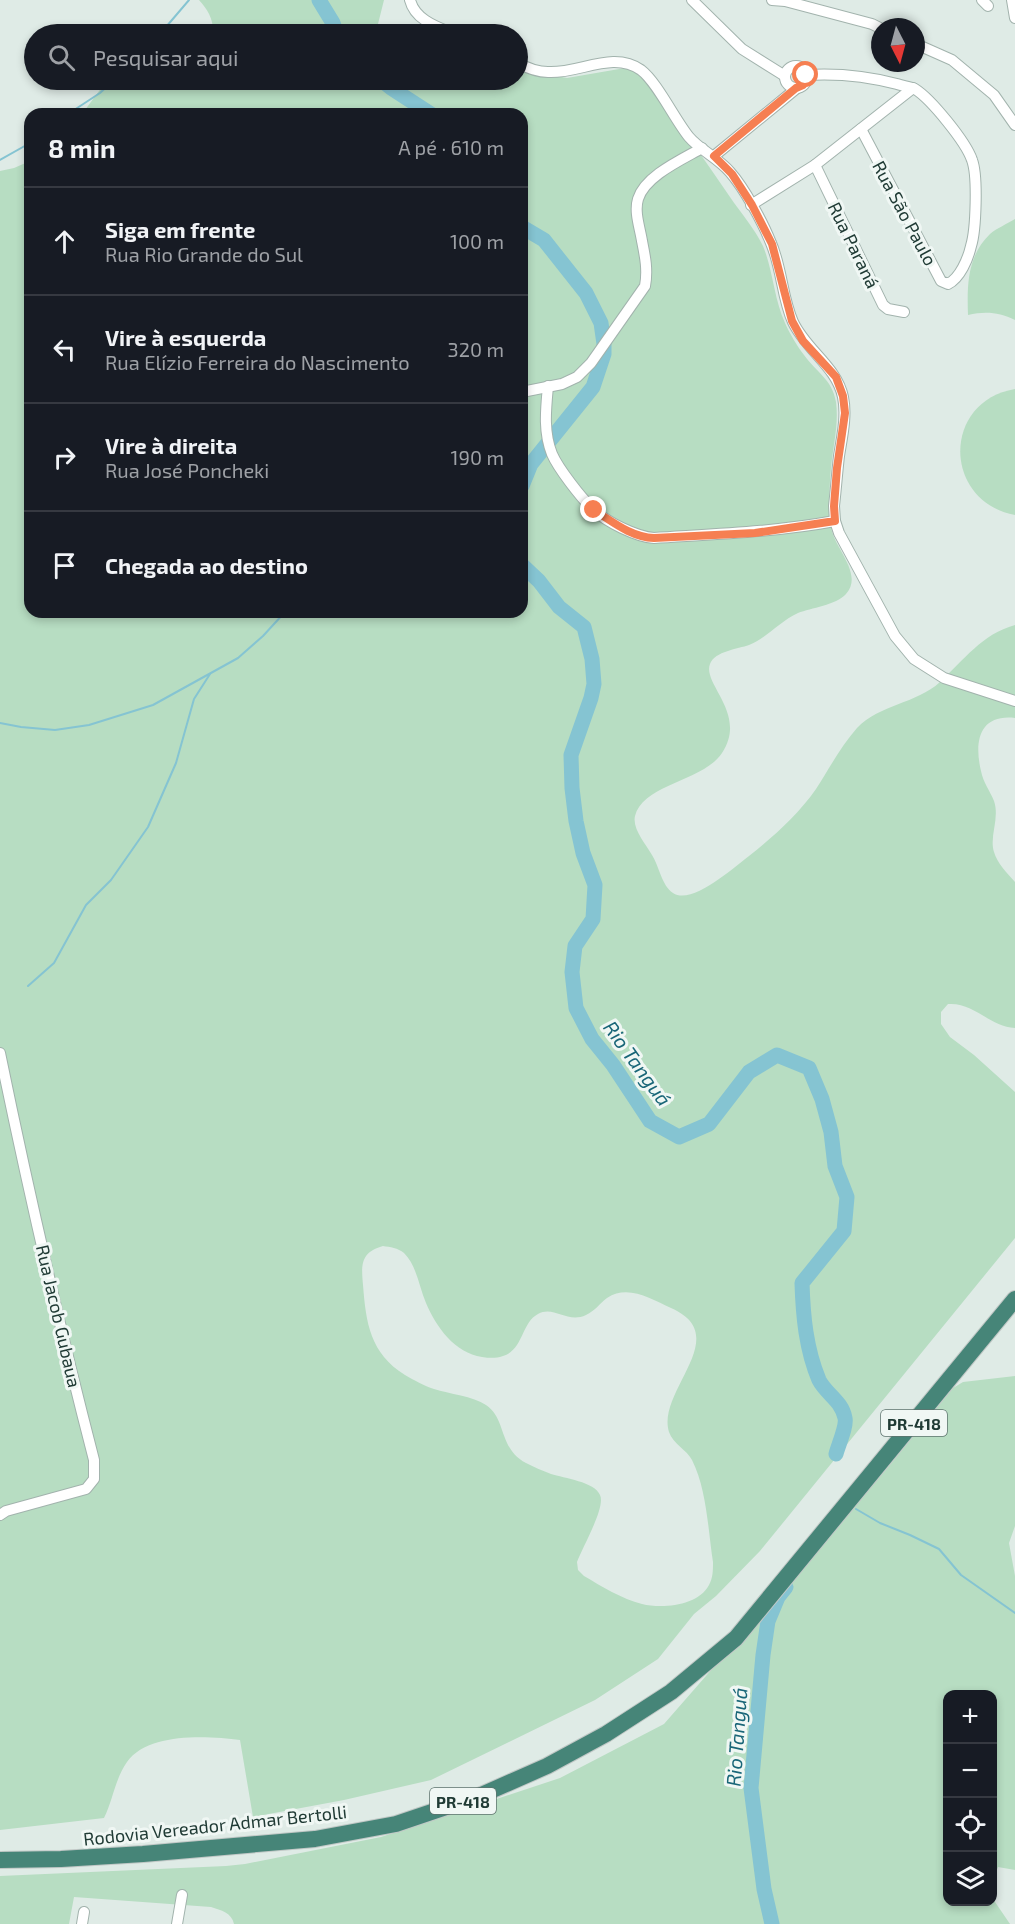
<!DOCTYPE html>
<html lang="pt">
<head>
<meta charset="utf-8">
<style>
	body { margin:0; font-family:"Exo 2",sans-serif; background:#242831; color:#f1f3f6 }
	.controls { position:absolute; right:18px; bottom:18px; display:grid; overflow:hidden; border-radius:12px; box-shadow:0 3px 9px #0003 }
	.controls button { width:54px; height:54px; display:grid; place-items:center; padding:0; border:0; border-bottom:2px solid #363941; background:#171b24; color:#f1f3f6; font:30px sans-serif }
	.compass { position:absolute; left:871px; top:18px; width:54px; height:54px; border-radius:50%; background:#171b24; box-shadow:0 3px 9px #0003; rotate:174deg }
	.stop { position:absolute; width:18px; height:18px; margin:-14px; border:4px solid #f67f52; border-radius:50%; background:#fff }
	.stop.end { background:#f67f52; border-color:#fff; box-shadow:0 2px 6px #0008 }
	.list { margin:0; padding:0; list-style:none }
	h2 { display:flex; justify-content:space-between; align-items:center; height:78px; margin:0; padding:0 24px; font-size:26px }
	h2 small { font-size:20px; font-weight:400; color:#9ea1a6 }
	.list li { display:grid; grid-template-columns:39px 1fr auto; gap:18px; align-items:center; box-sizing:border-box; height:108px; padding:0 24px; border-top:2px solid #363941 }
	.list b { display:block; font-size:22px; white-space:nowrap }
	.list p { margin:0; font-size:20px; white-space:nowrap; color:#9ea1a6 }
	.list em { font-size:20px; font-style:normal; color:#9ea1a6 }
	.icon { flex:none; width:33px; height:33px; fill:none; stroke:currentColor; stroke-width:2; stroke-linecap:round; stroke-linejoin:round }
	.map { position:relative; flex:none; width:1015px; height:1924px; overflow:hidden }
	.search { position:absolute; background:#171b24; box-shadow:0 3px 9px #0003; left:24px; top:24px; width:504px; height:66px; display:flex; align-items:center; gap:15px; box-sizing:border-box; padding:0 21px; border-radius:33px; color:#9ea1a6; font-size:22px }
	.panel { position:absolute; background:#171b24; box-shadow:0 3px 9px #0003; left:24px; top:108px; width:504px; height:510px; border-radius:18px }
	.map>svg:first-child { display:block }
	.green { fill:#b7ddc2; fill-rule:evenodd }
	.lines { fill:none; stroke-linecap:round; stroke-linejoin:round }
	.stream { stroke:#85c4d2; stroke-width:2 }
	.river { stroke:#85c4d2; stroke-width:15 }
	.minor-casing { stroke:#a2b3ad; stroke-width:12 }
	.trunk-casing { stroke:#c1c8c6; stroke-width:18 }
	.minor { stroke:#fff; stroke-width:10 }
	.trunk { stroke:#468578; stroke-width:16 }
	.route { stroke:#f67f52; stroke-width:8 }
	.labels { text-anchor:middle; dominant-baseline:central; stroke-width:6; stroke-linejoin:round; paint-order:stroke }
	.shield { fill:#f0f7f4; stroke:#5e736e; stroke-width:1.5 }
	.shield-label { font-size:16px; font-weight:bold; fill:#203b35 }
	.street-label { font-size:18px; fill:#203b35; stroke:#f0f7f4 }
	.water-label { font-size:20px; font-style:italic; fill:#196678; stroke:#f0f7f4 }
</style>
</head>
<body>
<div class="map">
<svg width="1015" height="1924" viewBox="0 0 1015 1924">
	<rect width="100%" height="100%" fill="#dfebe6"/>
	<g class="green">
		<path d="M199,0H384L377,28L373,34H213C214,20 208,10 199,0Z"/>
		<path d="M518,64L552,75L567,78L625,68L636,72L654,89C680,124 705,161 730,197C740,212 755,229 763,246C773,270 774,299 785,323C790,334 797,346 804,355C817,373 832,379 836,402C839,424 833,446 831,468C829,488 829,507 831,527C834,548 864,574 846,594C836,605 811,608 798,613C780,621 767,638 749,645C738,649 715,651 710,664C702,684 748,714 722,753C704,781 643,784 635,816C632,829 646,844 652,855C659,866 662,886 673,893C692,906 734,867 749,856C774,836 797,816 816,789C829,769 841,746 857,728C880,704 916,704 940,682C964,660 982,634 1015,625V718C979,714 974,742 981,771C983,782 990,791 994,801C1000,819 989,836 994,852C997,863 1007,873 1015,882V1028C990,1027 974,1002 948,1004L941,1012V1024L950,1037L974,1055L1015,1092V1238L760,1551L716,1596L694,1614L658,1659L595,1700L431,1780L344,1800L253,1817L240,1740C208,1736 148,1732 127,1762C115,1779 113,1800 104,1818L0,1830V171L14,168L30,161V612H522V114H82L102,87L113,80H518ZM383,1246C390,1247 398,1248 404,1253C417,1266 419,1287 426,1303C436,1327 455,1353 482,1357C526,1364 517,1325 538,1314C554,1305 567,1324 586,1315C595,1311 600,1303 607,1298C628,1284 651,1299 671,1308C735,1336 656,1391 669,1432C673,1444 687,1450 692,1460C707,1490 708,1530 713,1562C713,1570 713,1578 709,1585C698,1606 662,1609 642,1604C622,1599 601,1586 584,1576L578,1570L577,1562C582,1548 606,1507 600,1495C595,1482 564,1478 551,1474C543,1471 534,1467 526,1463C498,1448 507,1419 486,1405C473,1396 449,1394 434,1389C424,1386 414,1380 405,1375C370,1353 366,1323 363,1285C361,1264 361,1252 383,1246Z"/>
		<path d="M1015,219V320C999,312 985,311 968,315C967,286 967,256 990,234C997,228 1007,224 1015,219Z"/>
		<path d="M1015,389V515C942,501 942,401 1015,389Z"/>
		<path d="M1015,1376V1526L1009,1543L1015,1576V1870L998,1867L993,1879L992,1694H948V1902H992L993,1899L1010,1924H234C232,1913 221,1910 211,1907L74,1897L69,1924H0V1876L226,1866L245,1864L381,1837L560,1778L664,1724L884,1472L953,1388L963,1382Z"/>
	</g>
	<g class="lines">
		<g class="stream">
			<polyline points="160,34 189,0"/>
			<polyline points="68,114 100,93 114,80"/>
			<polyline points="0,160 30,143"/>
			<polyline points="0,723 21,727 55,730 89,725 153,705 238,658 263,636 285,612"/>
			<polyline points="28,986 54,963 86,905 111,880 148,827 176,763 194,699 210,674"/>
			<polyline points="856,1509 880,1523 910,1535 939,1549 961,1575 1015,1613"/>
		</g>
		<g class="river">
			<polyline points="319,0 333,23 337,34"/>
			<polyline points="381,80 391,88 431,114"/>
			<polyline points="522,227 544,240 586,293 601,323 604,344 604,354 593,387 531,464 522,486"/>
			<path d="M522,565L539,581L559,607L584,627L592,659L594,684L591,698L571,755L572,788L576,821L583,853L595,885L593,919L575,946L572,972L576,1008L592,1039L613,1065L650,1121L679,1137L709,1124L749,1072L777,1055L809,1068L822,1099L831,1132L835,1166L847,1197L844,1231L802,1283C803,1316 806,1349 819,1380C826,1394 842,1401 845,1418C847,1426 838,1446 836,1454"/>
			<polyline points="772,1924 764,1889 751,1788 763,1655 768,1621 778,1597 786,1587"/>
		</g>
		<defs>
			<g id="minor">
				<path d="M410,0C415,20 437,27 454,34"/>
				<polyline points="692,0 742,49 785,76"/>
				<polyline points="772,0 785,1 872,24 880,28"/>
				<polyline points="982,0 988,6"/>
				<polyline points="1012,0 1015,18"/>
				<polyline points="916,44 952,60 994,95 1015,125"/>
				<path d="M518,63C527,68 538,72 548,72C579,74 613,50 641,70C657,82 675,120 689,137C700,150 718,158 730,172C745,189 763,223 771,243C782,268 782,298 793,322C806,350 837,367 843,397C847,416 842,437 839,456C837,473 836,489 834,506L835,521L839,533L895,636L914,659L944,678L1015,701"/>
				<circle cx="796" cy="77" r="11"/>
				<path d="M806,75C838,73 867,76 897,84C903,86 910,87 915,89C931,99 966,142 972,160C978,176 976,230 971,246C968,259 960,278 948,284L941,281L861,129"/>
				<polyline points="714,156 797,88"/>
				<polyline points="815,165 883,305 888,309 904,312"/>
				<polyline points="751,205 815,165 913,88"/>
				<path d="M548,386C546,408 543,432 552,454C558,468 581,498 593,509C606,522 637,537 654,538C715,534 775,532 835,521"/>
				<path d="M522,392L562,384L577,377L591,363L645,286C648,270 645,256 642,241C640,228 634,212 638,199C645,176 681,160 702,148"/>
				<path d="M0,1053C28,1189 59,1325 94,1460V1479L86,1489L6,1511L0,1515"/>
				<polyline points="82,1924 84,1912"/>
				<polyline points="177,1924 182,1895"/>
			</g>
			<polyline id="trunk" points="0,1860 61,1859 143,1854 315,1839 396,1824 479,1796 547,1766 606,1734 671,1692 736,1638 1015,1299"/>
		</defs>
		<use href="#minor" class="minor-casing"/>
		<use href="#trunk" class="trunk-casing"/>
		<use href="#minor" class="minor"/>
		<use href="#trunk" class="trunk"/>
	</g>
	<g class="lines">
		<path class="route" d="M594,510C613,522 631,537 654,538L755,533L835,521L834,506L837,468L845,413L843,396L836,377L803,341L792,321L772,244L752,205L732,174L714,156L796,88L803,85L806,75"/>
	</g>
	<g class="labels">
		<g class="shield">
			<rect x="881" y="1410" width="66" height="26" rx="4.5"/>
			<rect x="430" y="1788" width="66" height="26" rx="4.5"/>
		</g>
		<g class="shield-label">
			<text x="914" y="1423">PR-418</text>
			<text x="463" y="1801">PR-418</text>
		</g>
		<g class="street-label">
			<text transform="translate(905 213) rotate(62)">Rua São Paulo</text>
			<text transform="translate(854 245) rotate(64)">Rua Paraná</text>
			<text transform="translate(59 1316) rotate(77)">Rua Jacob Gubaua</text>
			<text transform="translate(215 1825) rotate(-6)">Rodovia Vereador Admar Bertolli</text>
		</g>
		<g class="water-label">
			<text transform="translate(638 1063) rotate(54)">Rio Tanguá</text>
			<text transform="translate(736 1737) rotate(-86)">Rio Tanguá</text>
		</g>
	</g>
</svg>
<div class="controls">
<button>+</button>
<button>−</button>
<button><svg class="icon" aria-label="locate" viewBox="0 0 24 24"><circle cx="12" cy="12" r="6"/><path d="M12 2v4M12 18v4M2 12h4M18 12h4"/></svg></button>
<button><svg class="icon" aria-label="layers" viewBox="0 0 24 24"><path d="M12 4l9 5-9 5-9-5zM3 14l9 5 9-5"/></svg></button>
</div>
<svg class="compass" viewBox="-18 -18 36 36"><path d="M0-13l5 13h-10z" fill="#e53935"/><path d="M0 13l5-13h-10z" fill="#9ea1a6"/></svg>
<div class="stop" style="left:806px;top:75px"></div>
<div class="stop end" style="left:594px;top:510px"></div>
<div class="search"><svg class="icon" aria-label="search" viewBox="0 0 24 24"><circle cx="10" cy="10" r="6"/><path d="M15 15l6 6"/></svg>Pesquisar aqui</div>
<section class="panel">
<h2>8 min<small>A pé · 610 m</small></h2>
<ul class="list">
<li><svg class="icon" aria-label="ahead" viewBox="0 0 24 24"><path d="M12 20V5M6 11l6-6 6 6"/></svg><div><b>Siga em frente</b><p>Rua Rio Grande do Sul</p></div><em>100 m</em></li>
<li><svg class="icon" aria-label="left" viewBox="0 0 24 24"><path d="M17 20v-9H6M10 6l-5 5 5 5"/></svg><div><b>Vire à esquerda</b><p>Rua Elízio Ferreira do Nascimento</p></div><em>320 m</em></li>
<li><svg class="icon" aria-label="right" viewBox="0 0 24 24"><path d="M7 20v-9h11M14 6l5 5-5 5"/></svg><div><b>Vire à direita</b><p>Rua José Poncheki</p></div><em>190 m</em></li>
<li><svg class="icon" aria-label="arrive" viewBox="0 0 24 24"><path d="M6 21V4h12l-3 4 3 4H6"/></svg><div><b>Chegada ao destino</b></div></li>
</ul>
</section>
</div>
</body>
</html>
